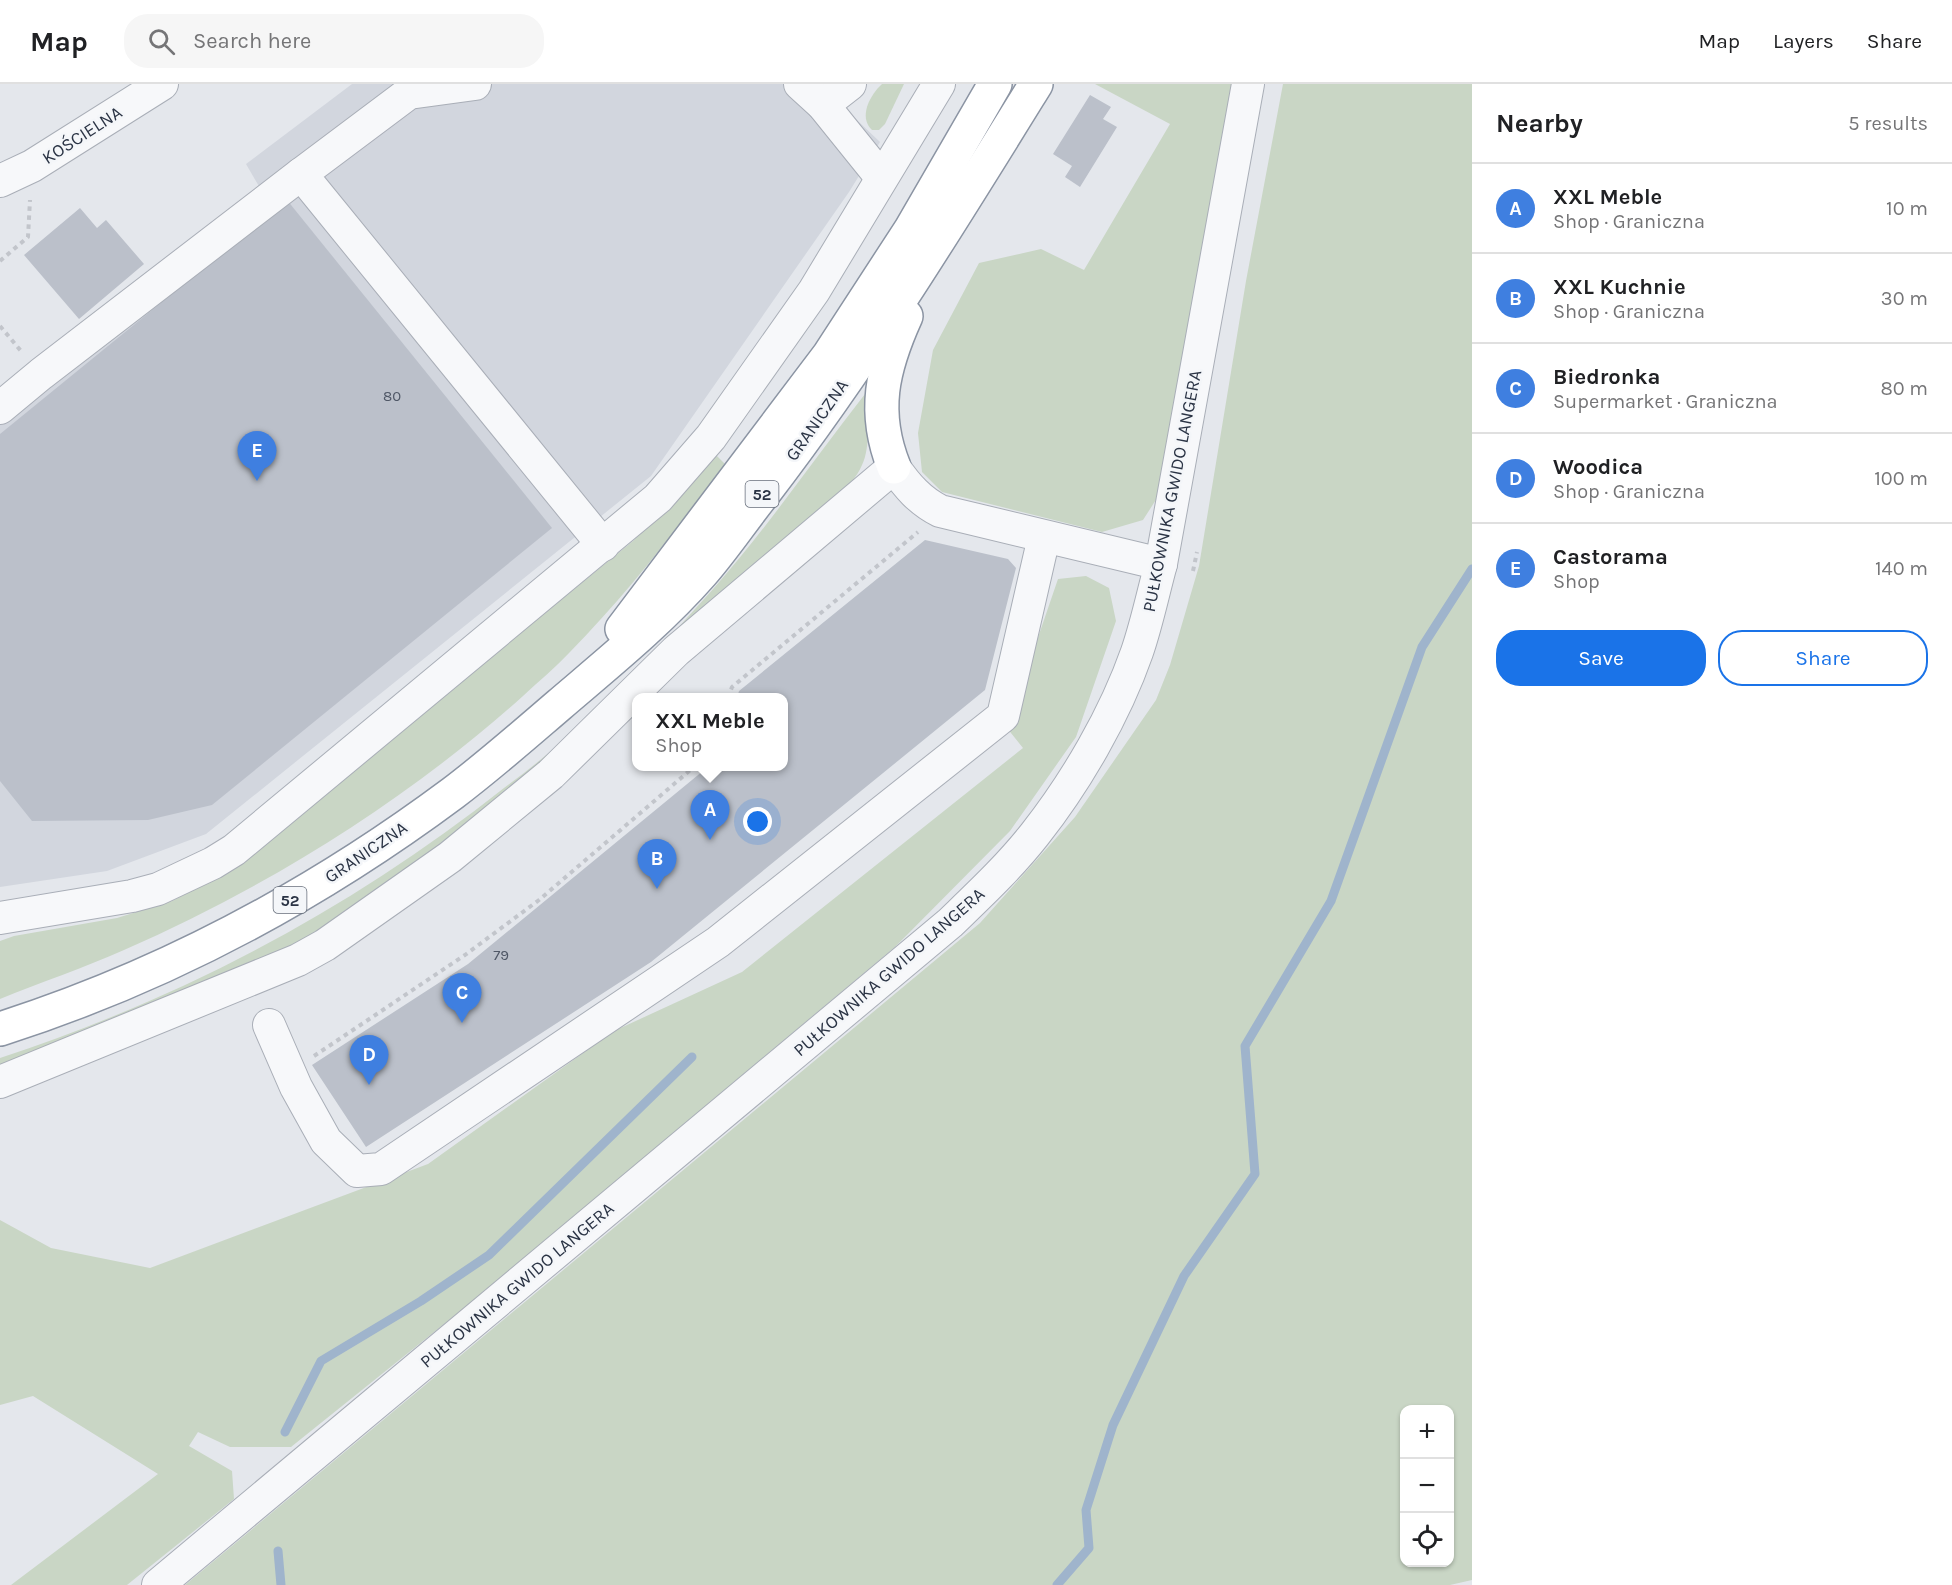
<!DOCTYPE html>
<html lang="en">
<head>
<meta charset="utf-8">
<style>
	body { margin:0; font-family:Karla,sans-serif; background:#f6f6f6; color:#202124 }
	.controls { position:absolute; right:18px; bottom:18px; display:grid; overflow:hidden; border-radius:12px; box-shadow:0 2px 4px #0004 }
	.controls button { width:54px; height:54px; display:grid; place-items:center; padding:0; border:0; border-bottom:2px solid #e0e0e0; background:#fff; color:#202124; font:30px sans-serif }
	.you { position:absolute; left:758px; top:738px; width:21px; height:21px; margin:-15px; border:4px solid #fff; border-radius:50%; background:#1a73e8; box-shadow:0 0 0 9px #1a73e833 }
	.badge { display:grid; place-items:center; width:39px; height:39px; border-radius:50%; background:#1a73e8; color:#fff; font-size:20px; font-weight:700 }
	.pin { position:absolute; translate:-50% -50px; filter:drop-shadow(0 2px 3px #0008) }
	.pin::after { content:''; position:absolute; top:32px; width:21px; height:18px; background:inherit; clip-path:polygon(0 0,100% 0,50% 100%) }
	.popup { position:absolute; left:632px; top:609px; width:156px; height:78px; box-sizing:border-box; display:grid; place-content:center; border-radius:12px; background:#fff; filter:drop-shadow(0 2px 4px #0005); font-size:20px; white-space:nowrap; color:#757577 }
	.popup b { font-size:22px; color:#202124 }
	.popup::after { content:''; position:absolute; left:50%; top:100%; margin-left:-12px; border:12px solid transparent; border-top-color:#fff }
	.list { margin:0; padding:0; list-style:none }
	h2 { display:flex; justify-content:space-between; align-items:center; height:78px; margin:0; padding:0 24px; font-size:26px }
	h2 small { font-size:20px; font-weight:400; color:#757577 }
	.list li { display:grid; grid-template-columns:39px 1fr auto; gap:18px; align-items:center; box-sizing:border-box; height:90px; padding:0 24px; border-top:2px solid #e0e0e0 }
	.list b { display:block; font-size:22px; white-space:nowrap }
	.list p { margin:0; font-size:20px; white-space:nowrap; color:#757577 }
	.list em { font-size:20px; font-style:normal; color:#757577 }
	.actions { display:flex; gap:12px; padding:18px 24px }
	.actions a { flex:1; padding:14px 0; border:2px solid #1a73e8; border-radius:24px; text-align:center; font-size:21px; color:#1a73e8 }
	.actions .main { background:#1a73e8; color:#fff }
	.icon { flex:none; width:33px; height:33px; fill:none; stroke:currentColor; stroke-width:2; stroke-linecap:round; stroke-linejoin:round }
	.map { position:relative; flex:none; width:1472px; height:1501px; overflow:hidden }
	header { display:flex; align-items:center; gap:36px; box-sizing:border-box; height:84px; padding:0 30px; background:#fff; border-bottom:2px solid #e0e0e0 }
	header strong { font-size:28px }
	nav { display:flex; gap:33px; margin-inline-start:auto; font-size:21px }
	.search { width:420px; height:54px; background:#f6f6f6; display:flex; align-items:center; gap:15px; box-sizing:border-box; padding:0 21px; border-radius:24px; color:#757577; font-size:22px }
	main { display:flex }
	aside { flex:1; background:#fff }
	.map>svg:first-child { display:block }
	.built { fill:#d2d6de }
	.green { fill:#c9d6c5; fill-rule:evenodd }
	.lines { fill:none; stroke-linecap:round; stroke-linejoin:round }
	.stream { stroke:#9fb4cc; stroke-width:9 }
	.building { fill:#bbc0ca }
	.minor-casing { stroke:#a9aeb7; stroke-width:34 }
	.highway-casing { stroke:#8b94a3; stroke-width:36 }
	.path { stroke:#c2c5cb; stroke-width:4; stroke-dasharray:4.5 4.5; stroke-linecap:butt }
	.minor { stroke:#f7f8fa; stroke-width:32 }
	.highway { stroke:#fff; stroke-width:33 }
	.labels { text-anchor:middle; dominant-baseline:central; stroke-width:5; stroke-linejoin:round; paint-order:stroke }
	.number-label { font-size:15px; fill:#4f5766 }
	.shield { fill:#f4f6f9; stroke:#676e7b; stroke-width:1.5 }
	.shield-label { font-size:16px; font-weight:bold; fill:#2b3445 }
	.street-label { font-size:18px; fill:#2b3445; stroke:#f4f6f9 }
</style>
</head>
<body>
<header>
<strong>Map</strong>
<div class="search"><svg class="icon" aria-label="search" viewBox="0 0 24 24"><circle cx="10" cy="10" r="6"/><path d="M15 15l6 6"/></svg>Search here</div>
<nav><a>Map</a><a>Layers</a><a>Share</a></nav>
</header>
<main>
<div class="map">
<svg width="1472" height="1501" viewBox="0 0 1472 1501">
	<rect width="100%" height="100%" fill="#e4e7ec"/>
	<polygon class="built" points="352,0 819,0 880,58 849,108 651,392 206,750 107,787 0,803 0,309 260,104 246,80"/>
	<g class="green">
		<path d="M882,0H904L885,40L879,46H872C858,33 870,11 882,0Z"/>
		<polygon points="1095,0 1236,0 1159,411 1143,436 1102,448 942,408 922,388 918,349 933,266 979,179 1041,165 1084,186 1170,40"/>
		<path d="M1283,0H1472V1496L1450,1501H185L980,839L1075,733L1156,616L1170,581L1199,482L1246,197ZM1404,1326H1450V1478H1404Z"/>
		<path d="M865,310L867,313C867,334 871,362 862,381C857,393 847,403 839,412L547,681L315,856L0,986V974C185,913 351,825 504,704C531,684 557,663 582,640C628,598 672,551 714,504C768,443 814,375 865,310Z"/>
		<path d="M714,369L725,380C677,445 627,510 570,568C555,584 539,597 523,612C406,717 268,803 124,866C84,884 41,898 0,915V857L14,852L117,834L172,817L224,790L633,457L689,400Z"/>
		<polygon points="1086,492 1109,504 1116,537 1076,653 1010,747 895,863 479,1212 291,1363 230,1363 198,1348 189,1362 232,1387 234,1415 127,1501 11,1501 158,1390 33,1312 0,1321 0,1136 51,1164 150,1184 428,1080 614,947 742,888 1023,664 1007,644 1058,495"/>
	</g>
	<g class="lines">
		<g class="stream">
			<polyline points="285,1348 321,1277 421,1217 489,1171 692,973"/>
			<polyline points="278,1467 281,1501"/>
			<polyline points="1057,1501 1089,1464 1086,1426 1113,1341 1184,1192 1255,1090 1245,962 1331,817 1422,563 1472,485"/>
		</g>
	</g>
	<g class="building">
		<polygon points="1090,11 1111,23 1103,35 1117,43 1080,103 1065,93 1072,82 1053,70"/>
		<polygon points="287,116 552,444 212,721 148,736 32,737 0,697 0,350"/>
		<polygon points="80,124 97,144 106,136 144,180 79,235 24,171"/>
		<polygon points="925,456 1008,475 1016,484 985,606 651,878 366,1063 312,981 468,880 709,682 783,682 783,614 737,614 739,607"/>
	</g>
	<g class="lines">
		<defs>
			<g id="minor">
				<polyline points="475,0 409,9 301,90 603,461"/>
				<polyline points="800,0 823,21 881,93"/>
				<polyline points="823,21 850,0"/>
				<polyline points="0,97 32,82 162,0"/>
				<polyline points="0,324 41,290 301,90"/>
				<polyline points="0,834 132,812 158,805 213,779 234,766 658,414 711,353 814,207 939,0"/>
				<polyline points="269,941 296,1003 326,1057 357,1087 381,1085 718,858 1003,632 1044,453"/>
				<path d="M0,998L298,876L325,861L450,773L551,690L676,567L894,383C907,402 920,417 940,427L1161,480"/>
				<path d="M158,1501L950,839C980,810 1010,782 1035,750C1076,698 1115,631 1137,568C1147,539 1153,509 1161,480L1248,0"/>
			</g>
			<g id="highway">
				<path d="M894,383C872,328 882,285 906,232"/>
				<polyline points="622,545 829,271 911,145 995,0"/>
				<path d="M0,945C163,893 316,811 453,709C490,681 524,651 559,621C608,579 659,538 702,489C724,464 743,435 764,409C864,279 950,139 1036,0"/>
			</g>
		</defs>
		<use href="#minor" class="minor-casing"/>
		<use href="#highway" class="highway-casing"/>
		<g class="path">
			<polyline points="0,177 28,153 30,116"/>
			<polyline points="0,242 21,267"/>
			<polyline points="1193,487 1197,468"/>
			<polyline points="728,614 732,603 918,448"/>
			<polyline points="314,972 465,871 539,816 695,682"/>
		</g>
		<use href="#minor" class="minor"/>
		<use href="#highway" class="highway"/>
	</g>
	<g class="labels">
		<g class="number-label">
			<text x="392" y="312">80</text>
			<text x="501" y="871">79</text>
		</g>
		<g class="shield">
			<rect x="745.5" y="397" width="33" height="26" rx="4.5"/>
			<rect x="273.5" y="803" width="33" height="26" rx="4.5"/>
		</g>
		<g class="shield-label">
			<text x="762" y="410">52</text>
			<text x="290" y="816">52</text>
		</g>
		<g class="street-label">
			<text transform="translate(82 51) rotate(-33)">KOŚCIELNA</text>
			<text transform="translate(817 336) rotate(-55)">GRANICZNA</text>
			<text transform="translate(1172 407) rotate(-79)">PUŁKOWNIKA GWIDO LANGERA</text>
			<text transform="translate(366 768) rotate(-34)">GRANICZNA</text>
			<text transform="translate(889 888) rotate(-41)">PUŁKOWNIKA GWIDO LANGERA</text>
			<text transform="translate(517 1201) rotate(-40)">PUŁKOWNIKA GWIDO LANGERA</text>
		</g>
	</g>
</svg>
<div class="controls">
<button>+</button>
<button>−</button>
<button><svg class="icon" aria-label="locate" viewBox="0 0 24 24"><circle cx="12" cy="12" r="6"/><path d="M12 2v4M12 18v4M2 12h4M18 12h4"/></svg></button>
</div>
<div class="you"></div>
<div class="pin badge" style="left:710px;top:756px;background:#3f7fe0">A</div>
<div class="popup"><b>XXL Meble</b>Shop</div>
<div class="pin badge" style="left:657px;top:805px;background:#3f7fe0">B</div>
<div class="pin badge" style="left:462px;top:939px;background:#3f7fe0">C</div>
<div class="pin badge" style="left:369px;top:1001px;background:#3f7fe0">D</div>
<div class="pin badge" style="left:257px;top:397px;background:#3f7fe0">E</div>
</div>
<aside>
<h2>Nearby<small>5 results</small></h2>
<ul class="list">
<li><span class="badge" style="background:#3f7fe0">A</span><div><b>XXL Meble</b><p>Shop · Graniczna</p></div><em>10 m</em></li>
<li><span class="badge" style="background:#3f7fe0">B</span><div><b>XXL Kuchnie</b><p>Shop · Graniczna</p></div><em>30 m</em></li>
<li><span class="badge" style="background:#3f7fe0">C</span><div><b>Biedronka</b><p>Supermarket · Graniczna</p></div><em>80 m</em></li>
<li><span class="badge" style="background:#3f7fe0">D</span><div><b>Woodica</b><p>Shop · Graniczna</p></div><em>100 m</em></li>
<li><span class="badge" style="background:#3f7fe0">E</span><div><b>Castorama</b><p>Shop</p></div><em>140 m</em></li>
</ul>
<div class="actions"><a class="main">Save</a><a>Share</a></div>
</aside>
</main>
</body>
</html>
